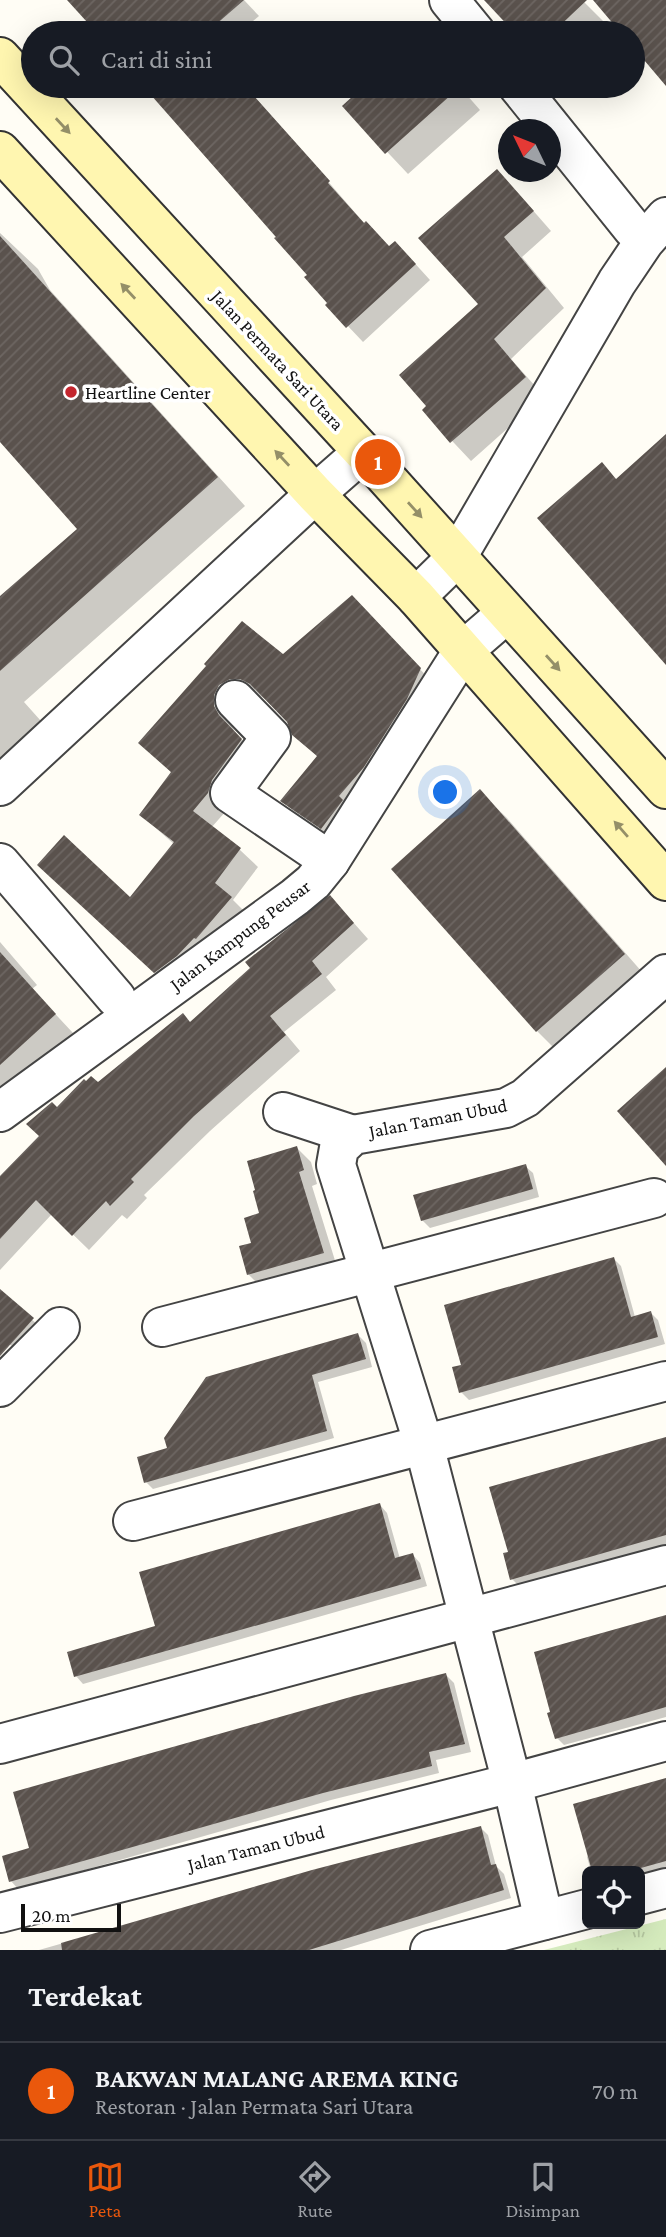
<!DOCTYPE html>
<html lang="id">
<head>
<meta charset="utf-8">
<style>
	body { margin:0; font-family:"Crimson Pro",serif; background:#242831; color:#f1f3f6 }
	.controls { position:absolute; right:21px; bottom:21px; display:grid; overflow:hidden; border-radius:10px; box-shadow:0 7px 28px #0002 }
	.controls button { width:63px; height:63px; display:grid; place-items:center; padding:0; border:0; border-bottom:2px solid #363941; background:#171b24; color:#f1f3f6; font:35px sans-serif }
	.compass { position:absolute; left:498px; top:119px; width:63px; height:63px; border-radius:50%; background:#171b24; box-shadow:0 7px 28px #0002; rotate:313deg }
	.scale { position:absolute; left:21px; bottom:18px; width:100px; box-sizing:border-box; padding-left:7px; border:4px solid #111; border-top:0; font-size:19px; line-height:24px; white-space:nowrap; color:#111; -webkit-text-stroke:5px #fff; paint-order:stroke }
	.you { position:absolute; left:446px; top:793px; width:24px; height:24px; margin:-18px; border:5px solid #fff; border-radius:50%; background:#1a73e8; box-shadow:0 0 0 10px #1a73e833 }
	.badge { display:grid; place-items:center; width:46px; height:46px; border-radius:50%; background:#ea580c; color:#fff; font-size:23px; font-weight:700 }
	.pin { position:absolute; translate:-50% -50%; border:4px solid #fff; box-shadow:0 2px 7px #0006 }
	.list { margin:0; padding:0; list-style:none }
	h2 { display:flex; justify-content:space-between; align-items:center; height:91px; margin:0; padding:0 28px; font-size:30px }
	h2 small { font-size:23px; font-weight:400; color:#9ea1a6 }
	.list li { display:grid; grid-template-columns:46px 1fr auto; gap:21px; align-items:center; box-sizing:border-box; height:98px; padding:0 28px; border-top:2px solid #363941 }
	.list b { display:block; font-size:26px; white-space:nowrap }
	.list p { margin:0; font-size:23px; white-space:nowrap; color:#9ea1a6 }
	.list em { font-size:23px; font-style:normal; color:#9ea1a6 }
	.icon { flex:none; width:38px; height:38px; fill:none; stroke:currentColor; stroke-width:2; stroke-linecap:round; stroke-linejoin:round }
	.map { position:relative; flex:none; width:666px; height:1950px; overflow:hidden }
	.search { position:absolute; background:#171b24; box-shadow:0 7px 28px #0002; left:21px; right:21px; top:21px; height:77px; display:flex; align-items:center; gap:18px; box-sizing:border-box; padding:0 24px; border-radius:38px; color:#9ea1a6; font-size:26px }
	.sheet { height:189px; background:#171b24 }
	nav { display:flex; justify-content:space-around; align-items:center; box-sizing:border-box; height:98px; border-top:2px solid #363941; background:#171b24; font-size:19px; color:#9ea1a6 }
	nav a { display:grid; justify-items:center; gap:4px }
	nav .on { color:#ea580c }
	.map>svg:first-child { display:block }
	.grass { fill:url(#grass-tufts) }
	.shadow { fill:#0003 }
	.building { fill:url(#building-hatch) }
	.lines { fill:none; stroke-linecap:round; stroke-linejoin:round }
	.street-casing { stroke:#444; stroke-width:42 }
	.secondary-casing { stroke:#333; stroke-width:42 }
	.street { stroke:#fff; stroke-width:38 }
	.secondary { stroke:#fff6b0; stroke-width:38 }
	.oneway { fill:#948f68 }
	.poi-dot { fill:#c4262e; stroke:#fff; stroke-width:2.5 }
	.labels { text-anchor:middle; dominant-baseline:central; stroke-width:7; stroke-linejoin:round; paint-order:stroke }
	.street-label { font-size:19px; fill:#111; stroke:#fff }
	.poi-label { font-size:19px; fill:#111; stroke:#fff; text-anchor:start }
</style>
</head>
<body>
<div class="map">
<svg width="666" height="1950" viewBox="0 0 666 1950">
	<defs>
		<pattern id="grass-tufts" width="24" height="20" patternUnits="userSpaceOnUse" patternTransform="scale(1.75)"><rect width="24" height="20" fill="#d5ebbd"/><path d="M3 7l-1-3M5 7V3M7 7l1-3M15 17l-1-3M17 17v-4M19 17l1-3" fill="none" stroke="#b6c8a1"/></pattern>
		<pattern id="building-hatch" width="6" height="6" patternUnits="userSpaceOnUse" patternTransform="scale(1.75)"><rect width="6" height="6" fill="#5a524d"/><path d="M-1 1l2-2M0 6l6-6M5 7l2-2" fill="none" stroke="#6d6662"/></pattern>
	</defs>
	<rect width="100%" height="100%" fill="#fffdf5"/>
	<polygon class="grass" points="666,1919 666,1950 544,1950"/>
	<g class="shadow">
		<polygon points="69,0 244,0 259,16 239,33 99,33"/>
		<polygon points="486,0 582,0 606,24 596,33 518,33"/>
		<polygon points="144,86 245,86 365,224 390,248 410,258 430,280 363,342 328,305 330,303 309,275"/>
		<polygon points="367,86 459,86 480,110 408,174 344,106"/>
		<polygon points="516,191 551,231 522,257 564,308 511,359 544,396 471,461 424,411 480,304"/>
		<polygon points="0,233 38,269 50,290 245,506 24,702 49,730 0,773 0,599 80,529 0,440"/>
		<polygon points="369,616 438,688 340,845 300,818 283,801 318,757 294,734 288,721 269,701 260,696 248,696 231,712 231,725 237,735 259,758 226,811 211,828 240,850 258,867 233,900 249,916 173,990 57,882 130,899 175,845 141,815 173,774 140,743 208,666 283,656"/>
		<polygon points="480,792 507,818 650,981 563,1057 537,1031"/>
		<polygon points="345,913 368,939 326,977 336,990 284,1032 300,1051 210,1131 144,1195 147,1198 127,1219 122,1215 89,1250 52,1214 0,1270 0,1179 41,1137 28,1124 51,1104 57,1109 191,1024"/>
		<polygon points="0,942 37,985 32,989 73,1033 0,1099"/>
		<polygon points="297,1148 311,1162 317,1184 312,1186 337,1267 262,1288 248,1274 254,1244 262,1215"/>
		<polygon points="525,1166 533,1173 539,1197 430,1228 422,1220"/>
		<polygon points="614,1259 621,1266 635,1317 651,1313 658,1320 665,1344 469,1400 461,1392 454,1368 463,1366"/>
		<polygon points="0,1291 48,1334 27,1359 0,1336"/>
		<polygon points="358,1335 366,1343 372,1367 318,1382 334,1438 153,1489 146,1482 169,1449"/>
		<polygon points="666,1439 666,1545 519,1586 512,1579"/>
		<polygon points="380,1505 387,1513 400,1559 413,1555 420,1563 427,1586 83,1684 76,1676 157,1627"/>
		<polygon points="666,1616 666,1717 564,1745 557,1738"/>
		<polygon points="446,1675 454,1683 471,1752 436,1760 439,1773 331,1800 18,1889 11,1881 32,1849"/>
		<polygon points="666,1780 666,1870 640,1878 640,1871 591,1871 587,1857"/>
		<polygon points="481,1828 488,1835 496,1866 504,1874 511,1898 341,1950 39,1950 312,1872"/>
	</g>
	<g class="building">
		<polygon points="67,0 244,0 206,33 97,33"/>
		<polygon points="484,0 587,0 552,33 515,33"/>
		<polygon points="593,0 666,0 666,86 633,47 633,33 621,33"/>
		<polygon points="143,86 245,86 330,181 328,183 364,223 366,221 389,246 395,241 416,264 346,328 325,305 327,303 304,277 307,275 274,238 276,237"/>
		<polygon points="364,86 461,86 385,154 342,106"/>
		<polygon points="497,169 534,211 504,237 546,288 494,339 526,377 450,443 422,410 426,406 399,375 478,304 418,238"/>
		<polygon points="0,236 218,477 0,671 0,596 77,529 0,442"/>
		<polygon points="666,434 666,665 537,518 602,462 616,479"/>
		<polygon points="352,595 421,668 407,699 364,767 339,796 343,800 321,829 280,801 317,756 292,735 287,722 250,684 240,679 230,679 219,685 214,695 214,706 219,715 242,739 212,780 208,793 193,811 241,848 215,883 232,897 196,939 194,938 177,956 154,973 37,865 64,835 130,897 174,842 139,815 171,772 138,743 206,666 204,664 242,621 283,654"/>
		<polygon points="480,789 625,954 536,1032 391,869"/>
		<polygon points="330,895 354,923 312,961 322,974 270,1016 286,1035 194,1116 131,1179 134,1182 110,1206 106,1201 72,1236 36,1200 0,1239 0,1176 39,1136 26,1124 52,1102 57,1107 84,1079 86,1081 91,1076 98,1082 183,1013 190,1022 250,968 245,962"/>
		<polygon points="0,952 56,1014 0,1065"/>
		<polygon points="666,1067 666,1166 617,1111"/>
		<polygon points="297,1146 304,1170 299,1172 324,1253 247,1275 239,1246 251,1243 244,1218 259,1213 253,1191 255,1190 247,1161"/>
		<polygon points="526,1164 533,1189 421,1221 413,1195"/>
		<polygon points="614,1257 631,1317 651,1311 658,1337 459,1393 452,1367 461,1365 444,1305"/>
		<polygon points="0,1289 34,1318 0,1356"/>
		<polygon points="358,1333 366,1359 312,1375 327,1431 144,1483 137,1457 167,1448 164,1438 206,1377"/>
		<polygon points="666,1437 666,1535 510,1580 503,1553 508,1552 489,1487"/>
		<polygon points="380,1503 395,1558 413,1553 421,1579 74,1677 67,1652 155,1626 139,1572"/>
		<polygon points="666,1615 666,1707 555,1739 547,1713 550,1712 534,1652"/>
		<polygon points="446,1673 465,1744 429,1752 432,1766 323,1793 9,1882 2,1856 29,1848 13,1792 354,1696"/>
		<polygon points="666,1778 666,1861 630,1871 592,1871 573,1804"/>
		<polygon points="481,1826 491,1865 496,1864 504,1890 309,1950 62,1950 61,1943 312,1870"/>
	</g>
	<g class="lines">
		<defs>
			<g id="street">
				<polyline points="449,0 476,33"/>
				<polyline points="518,86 633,229"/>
				<polyline points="416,597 457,557 617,282 644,242 666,217"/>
				<polyline points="235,700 271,737 230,793 330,861"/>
				<polyline points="0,786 315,494 363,452"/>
				<polyline points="0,863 116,998"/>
				<polyline points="0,1112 295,897 313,882 330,861 463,651 507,613"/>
				<polyline points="283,1112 353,1135"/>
				<polyline points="162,1327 654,1198"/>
				<polyline points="0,1387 60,1327"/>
				<polyline points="133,1521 666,1381"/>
				<polyline points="0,1744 666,1565"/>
				<polyline points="640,1895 666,1888"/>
				<polyline points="0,1913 512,1783 666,1741"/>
				<polyline points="544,1920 512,1783 424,1445 336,1165 339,1148 353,1135 506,1108 525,1098 666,974"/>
				<polyline points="430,1950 587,1909"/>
			</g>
			<g id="secondary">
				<polyline points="0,57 363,452 666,789"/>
				<polyline points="0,151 315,494 416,597 666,881"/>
			</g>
		</defs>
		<use href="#street" class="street-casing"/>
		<use href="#secondary" class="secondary-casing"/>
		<use href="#street" class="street"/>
		<use href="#secondary" class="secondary"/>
	</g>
	<defs><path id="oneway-solid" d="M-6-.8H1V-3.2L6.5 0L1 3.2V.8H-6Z" transform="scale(1.75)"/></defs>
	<g class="oneway">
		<use href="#oneway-solid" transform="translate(63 126) rotate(47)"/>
		<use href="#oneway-solid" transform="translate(128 291) rotate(-133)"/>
		<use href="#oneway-solid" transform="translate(282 458) rotate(-133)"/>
		<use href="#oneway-solid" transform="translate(415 510) rotate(48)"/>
		<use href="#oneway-solid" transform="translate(553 663) rotate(48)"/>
		<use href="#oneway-solid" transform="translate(621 829) rotate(-131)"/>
	</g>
	<circle class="poi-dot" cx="71" cy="392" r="7"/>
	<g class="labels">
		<g class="street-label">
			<text transform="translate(278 360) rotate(47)">Jalan Permata Sari Utara</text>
			<text transform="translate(240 935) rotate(-37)">Jalan Kampung Peusar</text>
			<text transform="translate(438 1118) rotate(-11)">Jalan Taman Ubud</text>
			<text transform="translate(256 1848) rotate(-14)">Jalan Taman Ubud</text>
		</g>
		<g class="poi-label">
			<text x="85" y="392">Heartline Center</text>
		</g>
	</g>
</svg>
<div class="controls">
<button><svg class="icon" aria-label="locate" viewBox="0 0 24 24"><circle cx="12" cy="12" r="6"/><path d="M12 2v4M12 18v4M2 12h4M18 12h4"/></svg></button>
</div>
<svg class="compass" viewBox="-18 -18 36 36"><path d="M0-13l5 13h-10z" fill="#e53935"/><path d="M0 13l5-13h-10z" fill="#9ea1a6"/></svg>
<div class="scale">20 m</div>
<div class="you"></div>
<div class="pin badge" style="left:378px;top:462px">1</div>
<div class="search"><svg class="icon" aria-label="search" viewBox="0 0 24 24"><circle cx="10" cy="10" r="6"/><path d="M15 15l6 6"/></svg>Cari di sini</div>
</div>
<section class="sheet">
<h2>Terdekat<small></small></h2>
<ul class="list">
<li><span class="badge">1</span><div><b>BAKWAN MALANG AREMA KING</b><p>Restoran · Jalan Permata Sari Utara</p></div><em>70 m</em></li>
</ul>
</section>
<nav>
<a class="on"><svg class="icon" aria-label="map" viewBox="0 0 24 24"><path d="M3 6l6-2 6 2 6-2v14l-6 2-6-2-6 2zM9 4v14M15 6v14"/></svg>Peta</a>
<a><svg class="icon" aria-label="directions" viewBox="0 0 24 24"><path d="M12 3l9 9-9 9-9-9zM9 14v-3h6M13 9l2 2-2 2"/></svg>Rute</a>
<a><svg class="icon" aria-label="saved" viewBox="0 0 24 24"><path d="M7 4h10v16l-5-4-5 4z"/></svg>Disimpan</a>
</nav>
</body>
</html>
